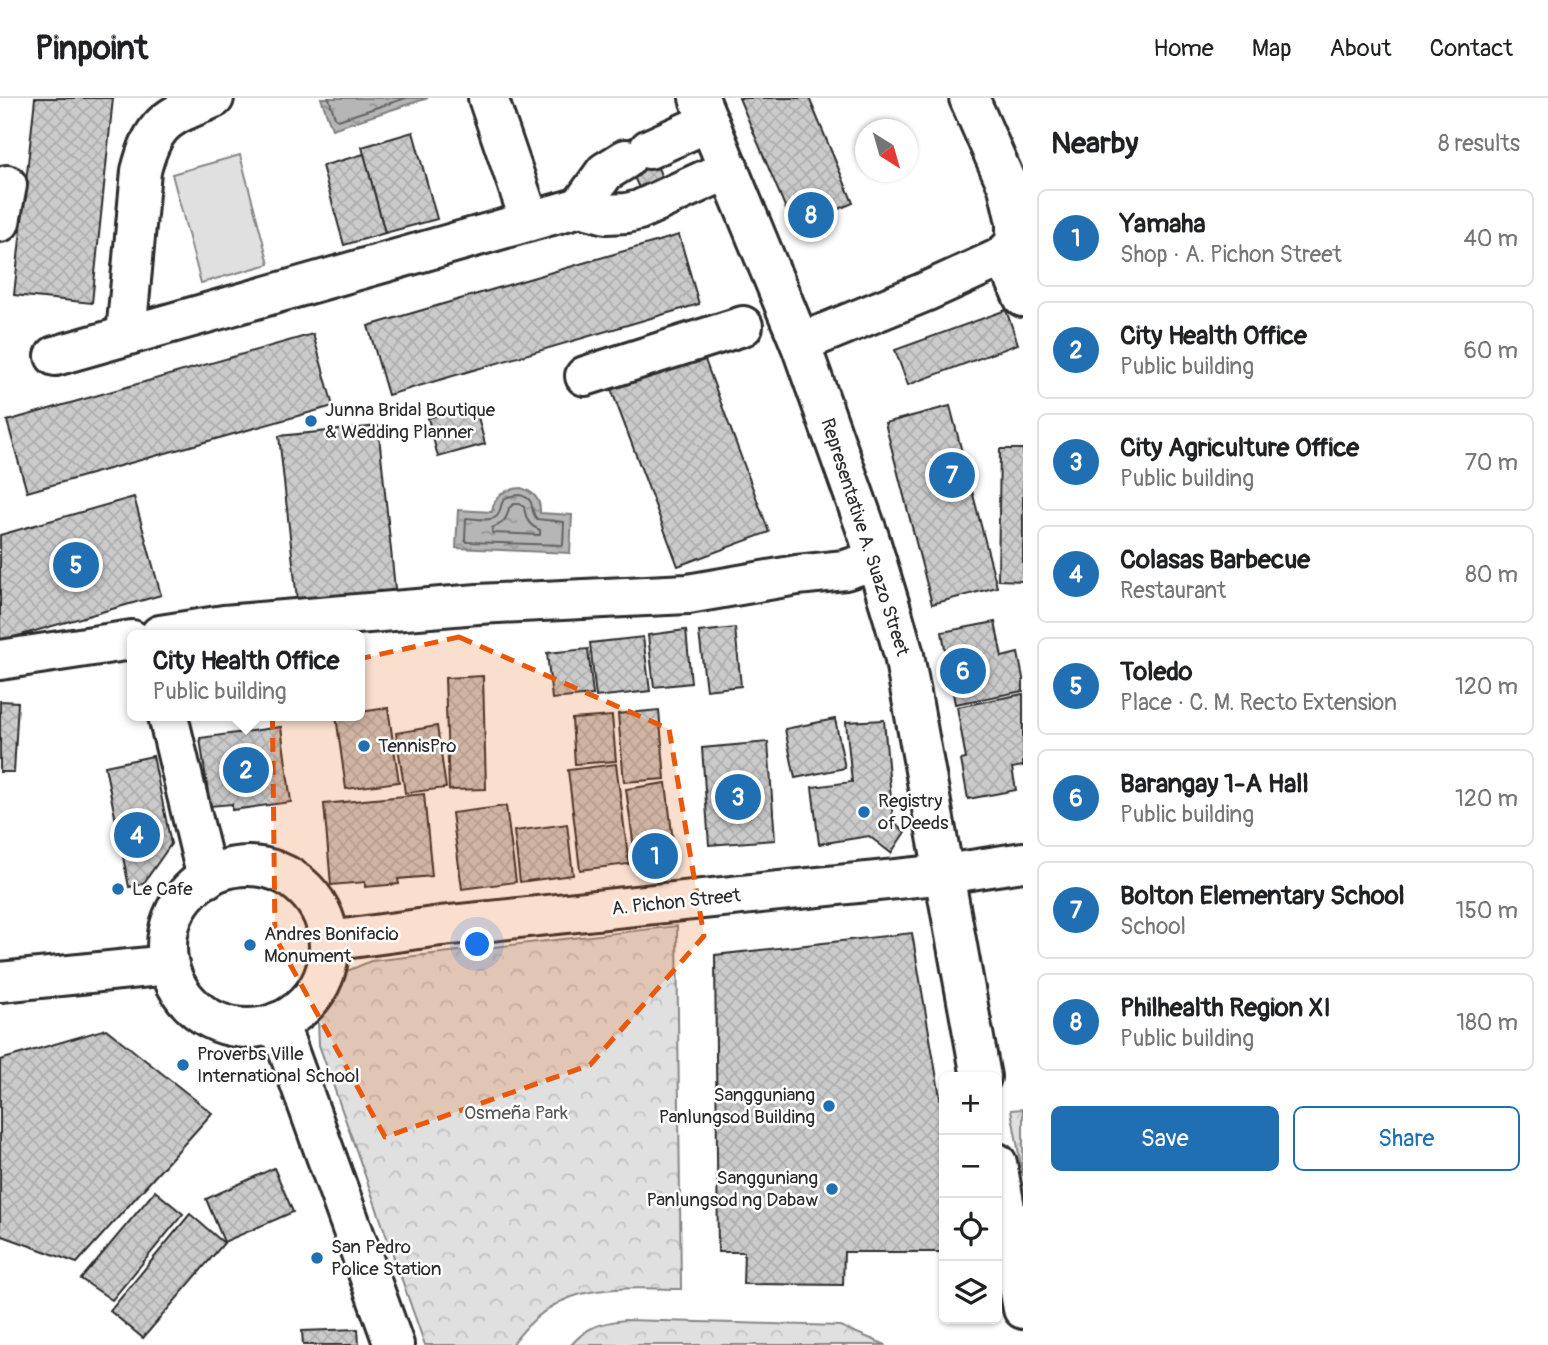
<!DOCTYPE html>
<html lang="en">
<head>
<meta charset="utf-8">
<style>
	body { margin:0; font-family:Pangolin,sans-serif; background:#f2f2f2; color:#202124 }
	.controls { position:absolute; right:21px; bottom:21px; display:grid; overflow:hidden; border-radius:10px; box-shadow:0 2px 5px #0004 }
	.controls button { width:63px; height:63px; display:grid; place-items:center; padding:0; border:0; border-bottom:2px solid #e0e0e0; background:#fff; color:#202124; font:35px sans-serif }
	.compass { position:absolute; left:855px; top:21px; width:63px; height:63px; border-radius:50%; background:#fff; box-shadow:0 2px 5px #0004; rotate:143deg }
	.you { position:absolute; left:478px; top:847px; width:24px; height:24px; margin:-18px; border:5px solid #fff; border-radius:50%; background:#1a73e8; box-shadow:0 0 0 10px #1a73e833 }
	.badge { display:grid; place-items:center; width:46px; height:46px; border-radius:50%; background:#1f6fb2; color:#fff; font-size:23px; font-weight:700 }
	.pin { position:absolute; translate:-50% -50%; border:4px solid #fff; box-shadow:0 2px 7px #0006 }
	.popup { position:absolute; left:127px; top:532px; width:238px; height:91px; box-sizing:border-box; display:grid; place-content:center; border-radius:10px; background:#fff; filter:drop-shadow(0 2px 5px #0005); font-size:23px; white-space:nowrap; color:#757577 }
	.popup b { font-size:26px; color:#202124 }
	.popup::after { content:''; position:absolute; left:50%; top:100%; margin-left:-14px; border:14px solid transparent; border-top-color:#fff }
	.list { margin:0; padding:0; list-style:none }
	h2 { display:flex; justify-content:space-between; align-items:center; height:91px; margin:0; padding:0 28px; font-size:30px }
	h2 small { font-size:23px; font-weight:400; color:#757577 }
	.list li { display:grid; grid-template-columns:46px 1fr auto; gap:21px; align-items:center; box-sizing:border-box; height:98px; margin:0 14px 14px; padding:0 14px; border:2px solid #e0e0e0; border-radius:10px }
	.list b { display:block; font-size:26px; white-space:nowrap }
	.list p { margin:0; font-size:23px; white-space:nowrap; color:#757577 }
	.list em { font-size:23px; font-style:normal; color:#757577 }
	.actions { display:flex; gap:14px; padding:21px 28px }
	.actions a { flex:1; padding:16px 0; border:2px solid #1f6fb2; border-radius:10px; text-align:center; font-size:24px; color:#1f6fb2 }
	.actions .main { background:#1f6fb2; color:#fff }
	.icon { flex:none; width:38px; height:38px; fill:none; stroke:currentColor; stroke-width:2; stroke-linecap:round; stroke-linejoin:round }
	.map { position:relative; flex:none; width:1023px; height:1247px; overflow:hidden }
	header { display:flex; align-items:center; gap:42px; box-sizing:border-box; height:98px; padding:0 35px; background:#fff; border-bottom:2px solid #e0e0e0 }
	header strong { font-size:33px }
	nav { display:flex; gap:38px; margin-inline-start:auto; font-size:24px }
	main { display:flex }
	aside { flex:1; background:#fff }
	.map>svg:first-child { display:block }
	.grass { fill:#e0e0e0; stroke:#868686; stroke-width:2 }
	.park { fill:url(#park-crowns); stroke:#868686; stroke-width:2 }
	.water { fill:url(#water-ripples); stroke:#7e7e7e; stroke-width:2 }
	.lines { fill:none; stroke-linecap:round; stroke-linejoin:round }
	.shore { stroke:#636363; stroke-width:2 }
	.building { fill:url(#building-cross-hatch); stroke:#2b2b2b; stroke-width:2 }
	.minor-casing { stroke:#2b2b2b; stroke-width:44 }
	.major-casing { stroke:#2b2b2b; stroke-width:44 }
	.minor { stroke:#fff; stroke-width:38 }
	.major { stroke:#fff; stroke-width:38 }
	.marked { fill:#e8590c; fill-opacity:0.2; stroke:#e8590c; stroke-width:5; stroke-dasharray:14 9; stroke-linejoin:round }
	.poi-dot { fill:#1f6fb2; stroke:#fff; stroke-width:2.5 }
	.labels { text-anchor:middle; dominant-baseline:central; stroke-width:5; stroke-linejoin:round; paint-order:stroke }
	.poi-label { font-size:19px; fill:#2b2b2b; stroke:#fff; text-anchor:start }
	.street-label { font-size:19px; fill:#2b2b2b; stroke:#fff }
	.park-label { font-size:19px; fill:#585858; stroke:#fff }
</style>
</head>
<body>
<header>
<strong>Pinpoint</strong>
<nav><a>Home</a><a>Map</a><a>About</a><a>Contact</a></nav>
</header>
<main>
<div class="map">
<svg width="1023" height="1247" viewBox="0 0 1023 1247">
	<defs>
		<pattern id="park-crowns" width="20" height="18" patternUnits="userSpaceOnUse" patternTransform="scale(1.75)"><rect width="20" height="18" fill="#e0e0e0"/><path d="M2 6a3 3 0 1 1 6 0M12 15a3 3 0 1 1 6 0" fill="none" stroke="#c0c0c0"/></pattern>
		<pattern id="water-ripples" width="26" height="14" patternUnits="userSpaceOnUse" patternTransform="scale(1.75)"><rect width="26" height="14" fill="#b6b6b6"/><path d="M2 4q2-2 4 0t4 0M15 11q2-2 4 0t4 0" fill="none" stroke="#949494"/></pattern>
		<pattern id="building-cross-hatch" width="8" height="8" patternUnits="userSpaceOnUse" patternTransform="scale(1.75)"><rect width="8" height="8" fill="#cbcbcb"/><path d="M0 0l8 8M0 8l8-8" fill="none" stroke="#aeaeae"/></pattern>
	</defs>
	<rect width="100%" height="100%" fill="#fff"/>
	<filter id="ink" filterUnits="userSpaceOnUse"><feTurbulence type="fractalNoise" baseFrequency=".0143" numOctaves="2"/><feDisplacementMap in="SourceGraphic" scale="14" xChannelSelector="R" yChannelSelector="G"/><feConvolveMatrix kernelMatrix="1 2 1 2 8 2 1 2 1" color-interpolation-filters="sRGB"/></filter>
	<g filter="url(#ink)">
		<polygon class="grass" points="240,57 269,166 201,185 172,76"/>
		<g class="park">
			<path d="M677,828L681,1191C611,1190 557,1183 512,1247H425L319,947L318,924L328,895L347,873L371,863Z"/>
			<polygon points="1023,1011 1023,1078 1011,1012"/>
			<path d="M625,1222L840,1228L886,1247H571C588,1228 600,1225 625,1222Z"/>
		</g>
		<g class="water">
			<polygon points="321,0 428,0 332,31"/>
			<path d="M521,390C534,394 541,402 540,415L572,417L570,455L456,450L458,412L492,414C494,397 505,391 521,390Z"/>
		</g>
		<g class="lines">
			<g class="shore">
				<polyline points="329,0 335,20 338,22 406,0"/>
				<path d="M520,397C538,402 528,412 537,421L564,424L563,447L467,444L465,442L466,420C474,420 489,424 496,419C505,412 494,398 520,397Z"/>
				<path d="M514,406H520L524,409C526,421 528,427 540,432V437L492,435V430C502,426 507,422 509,410Z"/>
			</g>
		</g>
		<g class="building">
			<polygon points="35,0 113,0 92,205 14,197"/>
			<polygon points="739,0 809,0 853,105 794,130"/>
			<polygon points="413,34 437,121 385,135 362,49"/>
			<polygon points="642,34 665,86 642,97 619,45"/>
			<polygon points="364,56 385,135 344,147 322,68"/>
			<polygon points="679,137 699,206 388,297 368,228"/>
			<polygon points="1006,212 1018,246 908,287 895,252"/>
			<polygon points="313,236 333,308 27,394 7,323"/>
			<polygon points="702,254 769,434 678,468 610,288"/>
			<polygon points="475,307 485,346 438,359 428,320"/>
			<polygon points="950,308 997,489 932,506 885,325"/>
			<polygon points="378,328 396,500 298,511 279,338"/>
			<polygon points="1000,351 1023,351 1023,483 998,482"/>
			<polygon points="134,399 161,497 0,543 0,437"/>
			<polygon points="995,524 1002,559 1018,555 1023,580 1023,593 955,606 942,534"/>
			<polygon points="735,530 741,588 706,592 699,534"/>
			<polygon points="686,532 691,585 654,589 648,537"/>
			<polygon points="643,539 650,593 596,599 590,545"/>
			<polygon points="588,551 593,597 552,601 547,555"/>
			<polygon points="483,578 486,691 449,692 445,580"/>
			<polygon points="1023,596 1023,668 1012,670 1016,692 968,701 961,662 966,661 957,609"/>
			<polygon points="0,603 18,604 14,674 0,674"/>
			<polygon points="388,610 399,684 346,691 336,618 360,618 360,614"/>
			<polygon points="659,612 665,681 624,684 618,616"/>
			<polygon points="612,618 616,663 575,666 572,621"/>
			<polygon points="835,621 845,670 795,680 785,631"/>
			<polygon points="884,622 893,723 905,734 891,755 869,738 819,746 812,689 852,684 846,624"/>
			<polygon points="437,628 446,690 405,695 396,635"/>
			<polygon points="281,629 291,704 232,712 232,706 210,708 200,640"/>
			<polygon points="768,644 775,742 709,747 702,650"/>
			<polygon points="153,658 171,746 143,786 129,789 105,668"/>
			<polygon points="616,666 629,766 580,772 568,672"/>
			<polygon points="666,685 675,760 636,765 626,691"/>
			<polygon points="424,696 432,778 398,781 399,786 365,789 365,784 331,787 324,706"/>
			<polygon points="506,708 516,784 462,791 452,715"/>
			<polygon points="567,726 573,777 520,784 514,733"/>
			<polygon points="912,835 944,1022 944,1154 844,1154 843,1187 743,1186 744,1154 718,1154 715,857"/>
			<polygon points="106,931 212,1015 77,1165 0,1137 0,962"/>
			<polygon points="274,1070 293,1114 224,1144 206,1101"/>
			<polygon points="155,1093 183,1116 112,1202 81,1181"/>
			<polygon points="190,1116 224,1145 143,1240 110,1213"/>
			<polygon points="358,1231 359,1247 303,1247 302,1233"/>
		</g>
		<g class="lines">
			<defs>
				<g id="minor">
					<polyline points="488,0 530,123"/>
					<polyline points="699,0 800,245 869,439 893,518 904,557 981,979"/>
					<polyline points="649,51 709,24"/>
					<polyline points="580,109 605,74 626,61"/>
					<polyline points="0,124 7,87"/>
					<polyline points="1000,160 1014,178 1023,199"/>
					<path d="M126,237L141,73C154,22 168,19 214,0"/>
					<polyline points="800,245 925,194 1000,160 1011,150 1016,141 1016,124 1008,89 969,0"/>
					<polyline points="55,258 580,109 606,116 627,115 639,112 729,71"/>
					<polyline points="585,278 743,228"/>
					<polyline points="160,537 224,527 478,506 688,496 797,477 845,472 876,462"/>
					<polyline points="0,562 132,542"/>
					<polyline points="168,618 207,780"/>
					<polyline points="997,1065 1023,1211"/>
				</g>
				<g id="major">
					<circle cx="248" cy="849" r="81"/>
					<polyline points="329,843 441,828 945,776 1023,764"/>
					<polyline points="0,884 169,867"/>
					<polyline points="278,924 394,1247"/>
				</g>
			</defs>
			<use href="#minor" class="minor-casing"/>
			<use href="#major" class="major-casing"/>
			<use href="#minor" class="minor"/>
			<use href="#major" class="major"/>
		</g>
	</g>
	<path class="marked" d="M459,539L669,631L704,838L590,967L385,1039L275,839L272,580Z"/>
	<g class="poi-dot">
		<circle cx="311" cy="323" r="7"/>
		<circle cx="364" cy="648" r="7"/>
		<circle cx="864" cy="714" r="7"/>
		<circle cx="118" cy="791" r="7"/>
		<circle cx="250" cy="847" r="7"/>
		<circle cx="183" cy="967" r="7"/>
		<circle cx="829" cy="1008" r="7"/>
		<circle cx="832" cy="1091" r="7"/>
		<circle cx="317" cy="1160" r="7"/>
	</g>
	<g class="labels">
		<g class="poi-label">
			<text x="325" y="312">Junna Bridal Boutique<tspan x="325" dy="22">&amp; Wedding Planner</tspan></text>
			<text x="378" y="648">TennisPro</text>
			<text x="878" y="703">Registry<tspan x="878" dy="22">of Deeds</tspan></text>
			<text x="132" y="791">Le Cafe</text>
			<text x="264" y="836">Andres Bonifacio<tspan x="264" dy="22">Monument</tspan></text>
			<text x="197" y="956">Proverbs Ville<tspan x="197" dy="22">International School</tspan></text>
			<text x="815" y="997" text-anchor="end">Sangguniang<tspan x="815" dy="22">Panlungsod Building</tspan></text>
			<text x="818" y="1080" text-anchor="end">Sangguniang<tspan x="818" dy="22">Panlungsod ng Dabaw</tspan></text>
			<text x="331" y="1149">San Pedro<tspan x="331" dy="22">Police Station</tspan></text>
		</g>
		<g class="street-label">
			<text transform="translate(865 439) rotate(72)">Representative A. Suazo Street</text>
			<text transform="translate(676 804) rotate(-6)">A. Pichon Street</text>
		</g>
		<g class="park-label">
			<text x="516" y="1015">Osmeña Park</text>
		</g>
	</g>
</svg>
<div class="controls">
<button>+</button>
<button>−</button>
<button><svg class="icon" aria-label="locate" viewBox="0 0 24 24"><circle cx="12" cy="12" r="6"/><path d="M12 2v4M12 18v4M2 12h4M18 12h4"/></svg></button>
<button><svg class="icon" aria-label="layers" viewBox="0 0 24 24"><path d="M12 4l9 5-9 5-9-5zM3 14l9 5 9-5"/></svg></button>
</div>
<svg class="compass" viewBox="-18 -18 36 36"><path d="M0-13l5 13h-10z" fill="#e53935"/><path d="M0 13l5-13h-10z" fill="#757577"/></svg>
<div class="you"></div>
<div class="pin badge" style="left:655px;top:758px">1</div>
<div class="pin badge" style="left:246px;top:672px">2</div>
<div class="popup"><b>City Health Office</b>Public building</div>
<div class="pin badge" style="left:738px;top:699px">3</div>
<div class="pin badge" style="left:137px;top:737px">4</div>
<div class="pin badge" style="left:76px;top:467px">5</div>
<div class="pin badge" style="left:963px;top:573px">6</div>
<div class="pin badge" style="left:952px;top:377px">7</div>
<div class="pin badge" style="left:811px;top:117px">8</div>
</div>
<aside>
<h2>Nearby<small>8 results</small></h2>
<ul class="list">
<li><span class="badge">1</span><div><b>Yamaha</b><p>Shop · A. Pichon Street</p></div><em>40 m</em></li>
<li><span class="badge">2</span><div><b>City Health Office</b><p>Public building</p></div><em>60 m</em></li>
<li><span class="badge">3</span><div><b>City Agriculture Office</b><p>Public building</p></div><em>70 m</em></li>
<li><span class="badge">4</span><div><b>Colasas Barbecue</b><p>Restaurant</p></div><em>80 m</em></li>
<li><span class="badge">5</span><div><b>Toledo</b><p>Place · C. M. Recto Extension</p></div><em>120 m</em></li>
<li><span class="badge">6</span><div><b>Barangay 1-A Hall</b><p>Public building</p></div><em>120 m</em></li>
<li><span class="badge">7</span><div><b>Bolton Elementary School</b><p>School</p></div><em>150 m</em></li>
<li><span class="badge">8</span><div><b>Philhealth Region XI</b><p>Public building</p></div><em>180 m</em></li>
</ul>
<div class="actions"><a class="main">Save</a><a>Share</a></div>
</aside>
</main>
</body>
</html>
